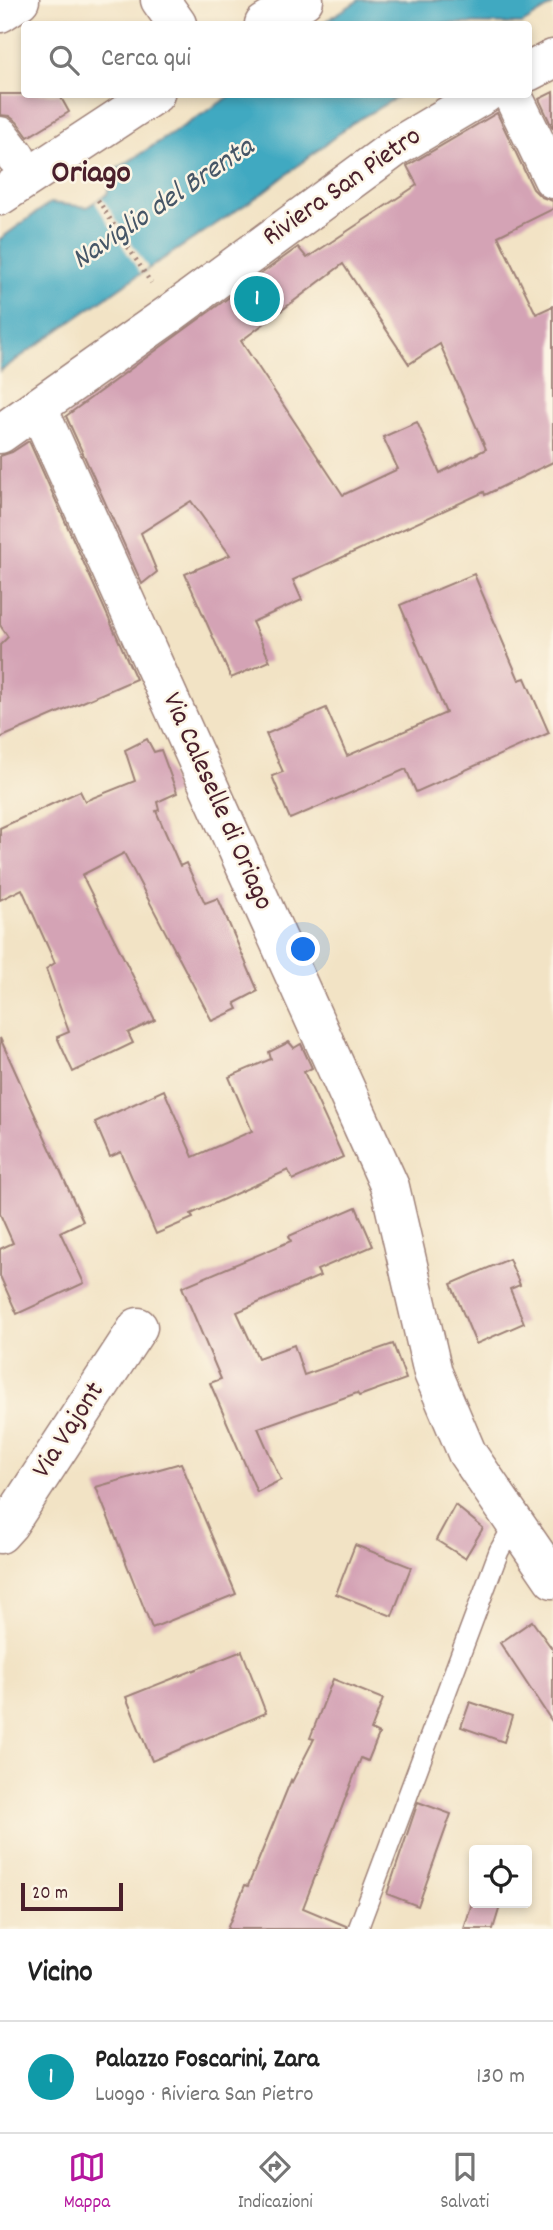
<!DOCTYPE html>
<html lang="it">
<head>
<meta charset="utf-8">
<style>
	body { margin:0; font-family:Dekko,sans-serif; background:#f6f6f6; color:#222 }
	.controls { position:absolute; right:21px; bottom:21px; display:grid; overflow:hidden; border-radius:7px; box-shadow:0 4px 10px #0003 }
	.controls button { width:63px; height:63px; display:grid; place-items:center; padding:0; border:0; border-bottom:2px solid #e0e0e0; background:#fff; color:#222; font:35px sans-serif }
	.scale { position:absolute; left:21px; bottom:18px; width:102px; box-sizing:border-box; padding-left:7px; border:4px solid #4a1f2b; border-top:0; font-size:19px; line-height:24px; white-space:nowrap; color:#4a1f2b; -webkit-text-stroke:5px #fcf5e5; paint-order:stroke }
	.you { position:absolute; left:304px; top:950px; width:24px; height:24px; margin:-18px; border:5px solid #fff; border-radius:50%; background:#1a73e8; box-shadow:0 0 0 10px #1a73e833 }
	.badge { display:grid; place-items:center; width:46px; height:46px; border-radius:50%; background:#b5179e; color:#fff; font-size:23px; font-weight:700 }
	.pin { position:absolute; translate:-50% -50%; border:4px solid #fff; box-shadow:0 2px 7px #0006 }
	.list { margin:0; padding:0; list-style:none }
	h2 { display:flex; justify-content:space-between; align-items:center; height:91px; margin:0; padding:0 28px; font-size:30px }
	h2 small { font-size:23px; font-weight:400; color:#767676 }
	.list li { display:grid; grid-template-columns:46px 1fr auto; gap:21px; align-items:center; box-sizing:border-box; height:112px; padding:0 28px; border-top:2px solid #e0e0e0 }
	.list b { display:block; font-size:26px; white-space:nowrap }
	.list p { margin:0; font-size:23px; white-space:nowrap; color:#767676 }
	.list em { font-size:23px; font-style:normal; color:#767676 }
	.icon { flex:none; width:38px; height:38px; fill:none; stroke:currentColor; stroke-width:2; stroke-linecap:round; stroke-linejoin:round }
	.map { position:relative; flex:none; width:553px; height:1929px; overflow:hidden }
	.search { position:absolute; background:#fff; box-shadow:0 4px 10px #0003; left:21px; right:21px; top:21px; height:77px; display:flex; align-items:center; gap:18px; box-sizing:border-box; padding:0 24px; border-radius:7px; color:#767676; font-size:26px }
	.sheet { height:203px; background:#fff }
	nav { display:flex; justify-content:space-around; align-items:center; box-sizing:border-box; height:98px; border-top:2px solid #e0e0e0; background:#fff; font-size:19px; color:#767676 }
	nav a { display:grid; justify-items:center; gap:4px }
	nav .on { color:#b5179e }
	.map>svg:first-child { display:block }
	.water { fill:#41a9c1; stroke:#466476; stroke-width:2 }
	.pier { fill:#f2e3c5 }
	.building { fill:#d4a3b5; fill-rule:evenodd }
	.lines { fill:none; stroke-linecap:round; stroke-linejoin:round }
	.lane-casing { stroke:#9e8178; stroke-width:22 }
	.street-casing { stroke:#9e8178; stroke-width:41 }
	.primary-casing { stroke:#9e8178; stroke-width:41 }
	.path { stroke:#9e8178; stroke-width:4.5; stroke-dasharray:2 5; stroke-linecap:butt }
	.lane { stroke:#fff; stroke-width:19 }
	.street { stroke:#fff; stroke-width:38 }
	.primary { stroke:#fff; stroke-width:38 }
	.labels { text-anchor:middle; dominant-baseline:central; stroke-width:5; stroke-linejoin:round; paint-order:stroke }
	.street-label { font-size:28px; fill:#4a1f2b; stroke:#fcf5e5 }
	.water-label { font-size:30px; font-style:italic; fill:#465667; stroke:#fcf5e5 }
	.quarter-label { font-size:32px; font-weight:bold; fill:#4a1f2b; stroke:#fcf5e5 }
</style>
</head>
<body>
<div class="map">
<svg width="553" height="1929" viewBox="0 0 553 1929">
	<rect width="100%" height="100%" fill="#fcf5e5"/>
	<filter id="ink" filterUnits="userSpaceOnUse"><feTurbulence type="fractalNoise" baseFrequency=".0143" numOctaves="2"/><feDisplacementMap in="SourceGraphic" scale="14" xChannelSelector="R" yChannelSelector="G"/><feConvolveMatrix kernelMatrix="1 2 1 2 8 2 1 2 1" color-interpolation-filters="sRGB"/></filter>
	<filter id="wash" filterUnits="userSpaceOnUse"><feTurbulence type="fractalNoise" baseFrequency=".00686" numOctaves="4" result="noise"/><feDisplacementMap in="SourceGraphic" scale="28" xChannelSelector="R" yChannelSelector="G"/><feGaussianBlur stdDeviation="1.57" result="paint"/><feColorMatrix in="noise" values="0 0 0 0 0 0 0 0 0 0 0 0 0 0 0 0 0 1.4 0 .05"/><feComposite in="paint" operator="in"/></filter>
	<g filter="url(#wash)">
		<rect width="100%" height="100%" fill="#f2e3c5"/>
		<g class="water">
			<polygon points="359,0 553,0 553,5 522,24 323,23"/>
			<polygon points="232,95 401,95 351,124 263,193 125,284 0,371 0,239 50,203 87,207 107,194 114,171"/>
		</g>
		<polygon class="pier" points="102,198 148,268 140,273 95,202"/>
		<g id="blocks">
			<g class="building">
				<polygon points="553,92 553,129 539,99"/>
				<polygon points="0,94 59,94 69,112 28,137 17,122 9,116 0,115"/>
				<path d="M497,113L533,189L541,197L553,201V209L498,236L536,314L553,306V462L485,495L484,492L293,580L302,600L252,622L270,661L231,678L185,574L230,555L191,501L141,533L157,572L142,584L66,416L298,247L307,258L417,185L407,166ZM343,264L409,364L440,344L486,449L440,473L417,422L383,437L398,469L343,495L241,341Z"/>
				<polygon points="29,441 136,679 0,738 0,645 8,637 0,625 0,456 12,452"/>
				<polygon points="474,574 519,680 525,678 549,733 416,792 406,769 290,819 272,776 283,772 266,734 326,708 347,756 446,713 400,605"/>
				<polygon points="147,739 154,752 161,750 177,793 157,802 159,810 156,811 180,866 186,863 205,903 218,898 258,991 235,1003 238,1009 212,1021 124,853 82,875 155,1020 128,1033 133,1043 73,1072 57,1037 69,1032 46,969 55,963 22,889 0,900 0,828 80,791 85,801 135,781 125,750"/>
				<polygon points="0,1038 83,1221 60,1232 84,1283 17,1314 0,1276 0,1249 13,1243 0,1214"/>
				<polygon points="289,1042 294,1048 301,1044 312,1068 304,1072 343,1157 293,1180 288,1170 191,1214 193,1218 156,1234 121,1152 110,1157 95,1122 164,1090 193,1157 252,1131 229,1077 271,1059 269,1052"/>
				<polygon points="356,1207 373,1246 317,1270 320,1276 237,1312 258,1358 294,1345 304,1375 393,1344 406,1379 359,1396 357,1393 258,1428 281,1480 257,1492 210,1383 221,1379 182,1287 291,1241 289,1236"/>
				<polygon points="509,1259 520,1285 510,1289 524,1323 476,1344 451,1284"/>
				<polygon points="181,1463 236,1594 152,1628 96,1487"/>
				<polygon points="455,1505 483,1528 465,1558 436,1540"/>
				<polygon points="355,1545 411,1567 392,1616 336,1594"/>
				<polygon points="532,1621 553,1650 553,1723 500,1643"/>
				<polygon points="242,1651 266,1713 152,1761 126,1697"/>
				<polygon points="333,1679 383,1699 371,1730 379,1734 368,1761 361,1758 303,1908 346,1926 346,1929 227,1929 245,1885 248,1886 291,1780 292,1782 314,1739 310,1738"/>
				<polygon points="470,1702 512,1716 504,1742 461,1727"/>
				<polygon points="418,1802 451,1814 418,1906 387,1894"/>
				<polygon points="472,1903 501,1903 493,1929 464,1929"/>
			</g>
		</g>
	</g>
	<g filter="url(#ink)">
		<use href="#blocks" fill-opacity="0" stroke="#9e8178" stroke-width="2"/>
		<g class="lines">
			<defs>
				<polyline id="lane" points="358,1929 499,1551 515,1523"/>
				<g id="street">
					<polyline points="160,0 177,24"/>
					<polyline points="0,13 20,0"/>
					<polyline points="528,72 553,59"/>
					<polyline points="512,94 553,179"/>
					<polyline points="0,136 16,157"/>
					<polyline points="38,408 390,1187 433,1373 467,1453 553,1579"/>
					<polyline points="0,434 171,313 396,147 485,94"/>
					<polyline points="0,1534 9,1524 138,1327"/>
				</g>
				<g id="primary">
					<polyline points="264,24 304,0"/>
					<polyline points="0,196 155,94"/>
				</g>
			</defs>
			<use href="#lane" class="lane-casing"/>
			<use href="#street" class="street-casing"/>
			<use href="#primary" class="primary-casing"/>
			<polyline class="path" points="98,200 151,283"/>
			<use href="#lane" class="lane"/>
			<use href="#street" class="street"/>
			<use href="#primary" class="primary"/>
		</g>
	</g>
	<g class="labels">
		<g class="street-label">
			<text transform="translate(343 188) rotate(-35)">Riviera San Pietro</text>
			<text transform="translate(216 802) rotate(66)">Via Caleselle di Oriago</text>
			<text transform="translate(70 1431) rotate(-57)">Via Vajont</text>
		</g>
		<g class="water-label">
			<text transform="translate(164 205) rotate(-34)">Naviglio del Brenta</text>
		</g>
		<g class="quarter-label">
			<text x="91" y="175">Oriago</text>
		</g>
	</g>
</svg>
<div class="controls">
<button><svg class="icon" aria-label="locate" viewBox="0 0 24 24"><circle cx="12" cy="12" r="6"/><path d="M12 2v4M12 18v4M2 12h4M18 12h4"/></svg></button>
</div>
<div class="scale">20 m</div>
<div class="you"></div>
<div class="pin badge" style="left:257px;top:299px;background:#0f9aa8">1</div>
<div class="search"><svg class="icon" aria-label="search" viewBox="0 0 24 24"><circle cx="10" cy="10" r="6"/><path d="M15 15l6 6"/></svg>Cerca qui</div>
</div>
<section class="sheet">
<h2>Vicino<small></small></h2>
<ul class="list">
<li><span class="badge" style="background:#0f9aa8">1</span><div><b>Palazzo Foscarini, Zara</b><p>Luogo · Riviera San Pietro</p></div><em>130 m</em></li>
</ul>
</section>
<nav>
<a class="on"><svg class="icon" aria-label="map" viewBox="0 0 24 24"><path d="M3 6l6-2 6 2 6-2v14l-6 2-6-2-6 2zM9 4v14M15 6v14"/></svg>Mappa</a>
<a><svg class="icon" aria-label="directions" viewBox="0 0 24 24"><path d="M12 3l9 9-9 9-9-9zM9 14v-3h6M13 9l2 2-2 2"/></svg>Indicazioni</a>
<a><svg class="icon" aria-label="saved" viewBox="0 0 24 24"><path d="M7 4h10v16l-5-4-5 4z"/></svg>Salvati</a>
</nav>
</body>
</html>
